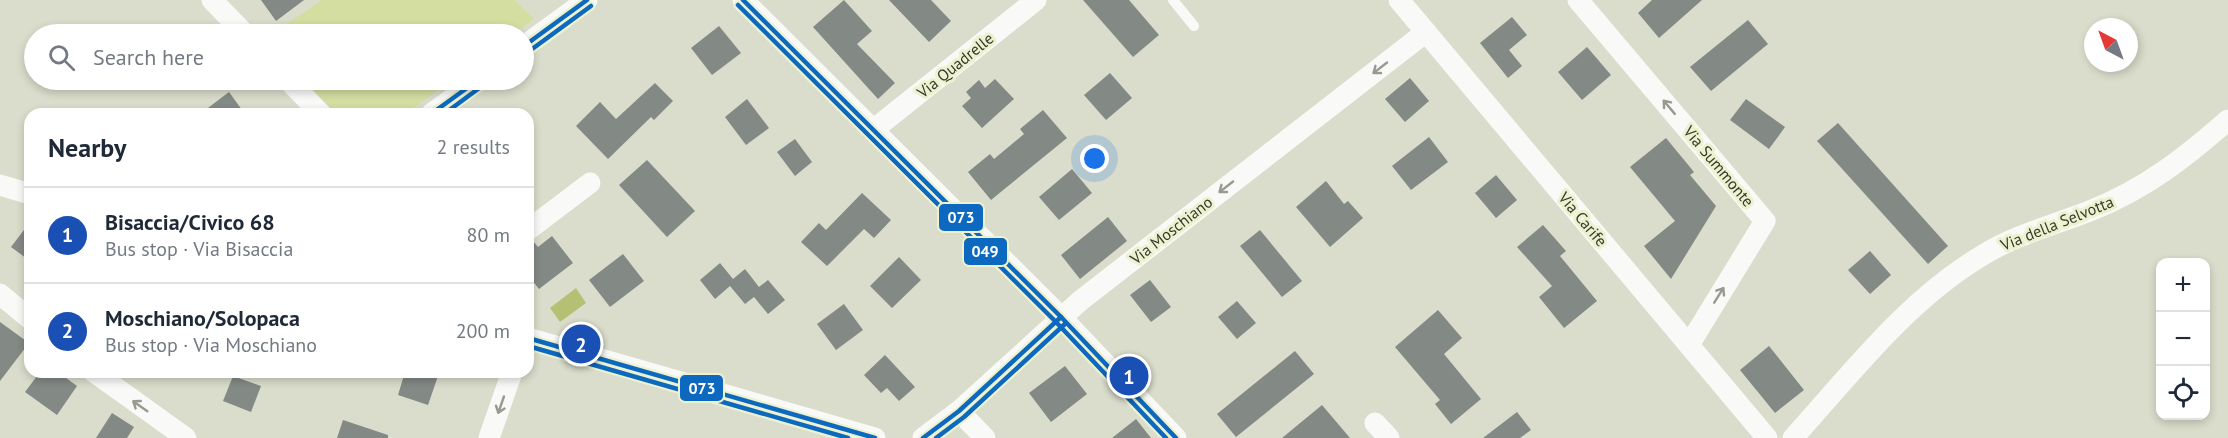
<!DOCTYPE html>
<html lang="en">
<head>
<meta charset="utf-8">
<style>
	body { margin:0; font-family:"PT Sans",sans-serif; background:#f2f2f3; color:#1f2937 }
	.controls { position:absolute; right:18px; bottom:18px; display:grid; overflow:hidden; border-radius:12px; box-shadow:0 3px 9px #0003 }
	.controls button { width:54px; height:54px; display:grid; place-items:center; padding:0; border:0; border-bottom:2px solid #e0e1e3; background:#fff; color:#1f2937; font:30px sans-serif }
	.compass { position:absolute; left:2084px; top:18px; width:54px; height:54px; border-radius:50%; background:#fff; box-shadow:0 3px 9px #0003; rotate:319deg }
	.you { position:absolute; left:1095px; top:159px; width:21px; height:21px; margin:-15px; border:4px solid #fff; border-radius:50%; background:#1a73e8; box-shadow:0 0 0 9px #1a73e833 }
	.badge { display:grid; place-items:center; width:39px; height:39px; border-radius:50%; background:#1a73e8; color:#fff; font-size:20px; font-weight:700 }
	.pin { position:absolute; translate:-50% -50%; border:3px solid #fff; box-shadow:0 2px 6px #0006 }
	.list { margin:0; padding:0; list-style:none }
	h2 { display:flex; justify-content:space-between; align-items:center; height:78px; margin:0; padding:0 24px; font-size:26px }
	h2 small { font-size:20px; font-weight:400; color:#747a83 }
	.list li { display:grid; grid-template-columns:39px 1fr auto; gap:18px; align-items:center; box-sizing:border-box; height:96px; padding:0 24px; border-top:2px solid #e0e1e3 }
	.list b { display:block; font-size:22px; white-space:nowrap }
	.list p { margin:0; font-size:20px; white-space:nowrap; color:#747a83 }
	.list em { font-size:20px; font-style:normal; color:#747a83 }
	.icon { flex:none; width:33px; height:33px; fill:none; stroke:currentColor; stroke-width:2; stroke-linecap:round; stroke-linejoin:round }
	.map { position:relative; flex:none; width:2228px; height:438px; overflow:hidden }
	.search { position:absolute; background:#fff; box-shadow:0 3px 9px #0003; left:24px; top:24px; width:510px; height:66px; display:flex; align-items:center; gap:15px; box-sizing:border-box; padding:0 21px; border-radius:33px; color:#747a83; font-size:22px }
	.panel { position:absolute; background:#fff; box-shadow:0 3px 9px #0003; left:24px; top:108px; width:510px; height:270px; border-radius:18px }
	.map>svg:first-child { display:block }
	.green { fill:#d4dea1 }
	.water { fill:#b5c074 }
	.building { fill:#838985 }
	.lines { fill:none; stroke-linecap:round; stroke-linejoin:round }
	.lane { stroke:#f9faf7; stroke-width:10 }
	.street { stroke:#f9faf7; stroke-width:21 }
	.bus-1-casing { stroke:#ecf2d0; stroke-width:9 }
	.bus-2-casing { stroke:#ecf2d0; stroke-width:9 }
	.bus-1 { stroke:#0c69bf; stroke-width:4.5 }
	.bus-2 { stroke:#0c69bf; stroke-width:4.5 }
	.oneway { stroke:#989a92 }
	.labels { text-anchor:middle; dominant-baseline:central; stroke-width:6; stroke-linejoin:round; paint-order:stroke }
	.street-label { font-size:16px; fill:#373a2c; stroke:#ecf2d0 }
	.line-badge { stroke:#ecf2d0; stroke-width:2 }
	.badge-label { font-size:16px; text-anchor:middle; font-weight:bold; fill:#fff }
</style>
</head>
<body>
<div class="map">
<svg width="2228" height="438" viewBox="0 0 2228 438">
	<rect width="100%" height="100%" fill="#daddcb"/>
	<g class="green">
		<polygon points="322,0 515,0 534,19 513,34 272,34"/>
		<polygon points="304,80 452,80 405,114 336,114"/>
	</g>
	<polygon class="water" points="576,288 586,303 560,322 550,308"/>
	<g class="building">
		<polygon points="261,0 304,0 276,21"/>
		<polygon points="844,0 872,31 857,44 895,83 878,99 813,27"/>
		<polygon points="889,0 931,0 951,21 929,42"/>
		<polygon points="1083,0 1129,0 1159,35 1133,57"/>
		<polygon points="1652,0 1702,0 1659,38 1638,13"/>
		<polygon points="1512,17 1527,35 1509,50 1522,66 1508,78 1480,43"/>
		<polygon points="1748,20 1768,44 1711,91 1690,67"/>
		<polygon points="719,26 741,53 712,75 691,48"/>
		<polygon points="1587,47 1611,75 1582,100 1558,72"/>
		<polygon points="1110,73 1132,98 1106,120 1084,95"/>
		<polygon points="1410,78 1429,101 1405,122 1385,99"/>
		<polygon points="995,79 1014,99 982,128 962,106 971,98 966,92 979,80 985,88"/>
		<polygon points="655,83 673,101 654,120 651,117 608,159 576,126 600,102 616,119"/>
		<polygon points="229,92 245,114 200,114"/>
		<polygon points="747,99 769,128 746,145 725,117"/>
		<polygon points="1746,99 1785,127 1769,149 1730,120"/>
		<polygon points="1043,110 1067,138 991,200 968,172 990,154 994,159 1024,134 1020,129"/>
		<polygon points="1838,123 1948,246 1928,264 1817,141"/>
		<polygon points="1429,137 1448,162 1411,190 1392,166"/>
		<polygon points="1666,138 1694,172 1690,175 1716,206 1671,279 1644,246 1675,221 1630,167"/>
		<polygon points="795,139 812,162 795,176 777,152"/>
		<polygon points="647,160 695,211 667,237 619,185"/>
		<polygon points="1072,169 1092,193 1059,220 1039,197"/>
		<polygon points="1496,175 1517,200 1496,218 1475,193"/>
		<polygon points="1326,181 1344,204 1348,201 1363,218 1330,247 1296,207"/>
		<polygon points="862,193 891,220 874,238 864,229 827,266 801,242 819,223 826,230"/>
		<polygon points="1108,217 1127,241 1080,279 1061,255"/>
		<polygon points="30,222 30,261 11,247"/>
		<polygon points="1543,225 1566,251 1560,256 1597,301 1564,328 1539,297 1552,286 1517,247"/>
		<polygon points="1260,230 1302,281 1282,297 1240,246"/>
		<polygon points="552,236 573,263 539,289 528,275 528,243 533,241 538,247"/>
		<polygon points="1870,251 1891,275 1870,294 1848,270"/>
		<polygon points="623,254 644,281 610,307 589,280"/>
		<polygon points="899,257 921,280 892,308 870,286"/>
		<polygon points="720,263 733,279 745,269 759,287 768,280 785,300 768,314 754,297 745,304 730,286 715,299 700,280"/>
		<polygon points="1150,280 1171,307 1151,322 1130,295"/>
		<polygon points="1237,301 1256,323 1237,339 1218,317"/>
		<polygon points="844,304 863,330 836,350 817,324"/>
		<polygon points="1438,310 1462,338 1444,354 1481,399 1451,424 1435,404 1440,400 1395,347"/>
		<polygon points="0,322 29,343 0,381"/>
		<polygon points="1769,346 1804,390 1775,413 1740,370"/>
		<polygon points="1295,351 1314,374 1236,437 1217,414"/>
		<polygon points="885,355 915,387 899,401 887,388 881,393 864,375"/>
		<polygon points="1065,366 1087,394 1051,422 1029,393"/>
		<polygon points="40,372 58,372 77,386 57,415 25,392"/>
		<polygon points="405,372 425,372 438,376 428,405 398,395"/>
		<polygon points="233,376 261,386 251,412 223,401"/>
		<polygon points="1322,405 1350,438 1282,438"/>
		<polygon points="1517,412 1531,430 1520,438 1483,438"/>
		<polygon points="112,413 134,427 127,438 96,438"/>
		<polygon points="1136,419 1151,438 1112,438"/>
		<polygon points="343,420 388,435 388,438 337,438"/>
	</g>
	<g class="lines">
		<polyline class="lane" points="1173,0 1194,26"/>
		<g class="street">
			<polyline points="212,0 245,34"/>
			<polyline points="743,0 1061,317 1176,438"/>
			<polyline points="1399,0 1767,438"/>
			<polyline points="1578,0 1765,221 1689,345"/>
			<polyline points="524,46 587,0"/>
			<polyline points="288,80 321,114"/>
			<polyline points="431,114 478,80"/>
			<polyline points="873,130 1036,0"/>
			<polyline points="0,185 30,194"/>
			<polyline points="528,230 590,183"/>
			<polyline points="0,294 30,319"/>
			<polyline points="528,338 875,438"/>
			<polyline points="94,372 186,438"/>
			<polyline points="959,411 985,438"/>
			<polyline points="1375,423 1389,438"/>
			<polyline points="489,438 512,372"/>
			<polyline points="923,438 959,411 1080,301 1426,32"/>
			<path d="M1793,438C1851,374 1907,300 1983,255C2017,234 2055,225 2092,210C2145,189 2186,157 2228,120"/>
		</g>
		<defs>
			<g id="bus-1">
				<polyline points="743,0 1061,317 1176,438"/>
				<polyline points="524,46 587,0"/>
				<polyline points="431,114 478,80"/>
				<polyline points="528,338 875,438"/>
				<polyline points="923,438 959,411 1061,317"/>
			</g>
			<g id="bus-2">
				<polyline points="738,5 1056,322 1166,438"/>
				<polyline points="528,52 591,6"/>
				<polyline points="444,114 482,86"/>
				<polyline points="528,346 848,438"/>
				<polyline points="936,438 964,417 1066,323"/>
			</g>
		</defs>
		<use href="#bus-1" class="bus-1-casing"/>
		<use href="#bus-2" class="bus-2-casing"/>
		<use href="#bus-1" class="bus-1"/>
		<use href="#bus-2" class="bus-2"/>
	</g>
	<defs><path id="oneway-shaft" d="M-6 0H5M1.5-3L5.5 0L1.5 3" fill="none" stroke-width="1.6" stroke-linecap="round" stroke-linejoin="round" transform="scale(1.5)"/></defs>
	<g class="oneway">
		<use href="#oneway-shaft" transform="translate(1380 68) rotate(142)"/>
		<use href="#oneway-shaft" transform="translate(1669 107) rotate(-130)"/>
		<use href="#oneway-shaft" transform="translate(1226 187) rotate(142)"/>
		<use href="#oneway-shaft" transform="translate(1719 295) rotate(-58)"/>
		<use href="#oneway-shaft" transform="translate(501 405) rotate(109)"/>
		<use href="#oneway-shaft" transform="translate(140 406) rotate(-145)"/>
	</g>
	<g class="labels">
		<g class="street-label">
			<text transform="translate(955 65) rotate(-39)">Via Quadrelle</text>
			<text transform="translate(1719 166) rotate(50)">Via Summonte</text>
			<text transform="translate(1583 219) rotate(50)">Via Carife</text>
			<text transform="translate(2057 223) rotate(-22)">Via della Selvotta</text>
			<text transform="translate(1171 230) rotate(-38)">Via Moschiano</text>
		</g>
	</g>
	<g class="line-badge">
		<rect x="938" y="203" width="46" height="29" rx="6" fill="#0c69bf"/>
		<rect x="963" y="237" width="45" height="29" rx="6" fill="#0c69bf"/>
		<rect x="679" y="374" width="45" height="28" rx="6" fill="#0c69bf"/>
	</g>
	<g class="badge-label">
		<text x="961" y="223">073</text>
		<text x="985" y="257">049</text>
		<text x="702" y="394">073</text>
	</g>
</svg>
<div class="controls">
<button>+</button>
<button>−</button>
<button><svg class="icon" aria-label="locate" viewBox="0 0 24 24"><circle cx="12" cy="12" r="6"/><path d="M12 2v4M12 18v4M2 12h4M18 12h4"/></svg></button>
</div>
<svg class="compass" viewBox="-18 -18 36 36"><path d="M0-13l5 13h-10z" fill="#e53935"/><path d="M0 13l5-13h-10z" fill="#747a83"/></svg>
<div class="you"></div>
<div class="pin badge" style="left:1129px;top:376px;background:#1a4fb4">1</div>
<div class="pin badge" style="left:581px;top:344px;background:#1a4fb4">2</div>
<div class="search"><svg class="icon" aria-label="search" viewBox="0 0 24 24"><circle cx="10" cy="10" r="6"/><path d="M15 15l6 6"/></svg>Search here</div>
<section class="panel">
<h2>Nearby<small>2 results</small></h2>
<ul class="list">
<li><span class="badge" style="background:#1a4fb4">1</span><div><b>Bisaccia/Civico 68</b><p>Bus stop · Via Bisaccia</p></div><em>80 m</em></li>
<li><span class="badge" style="background:#1a4fb4">2</span><div><b>Moschiano/Solopaca</b><p>Bus stop · Via Moschiano</p></div><em>200 m</em></li>
</ul>
</section>
</div>
</body>
</html>
